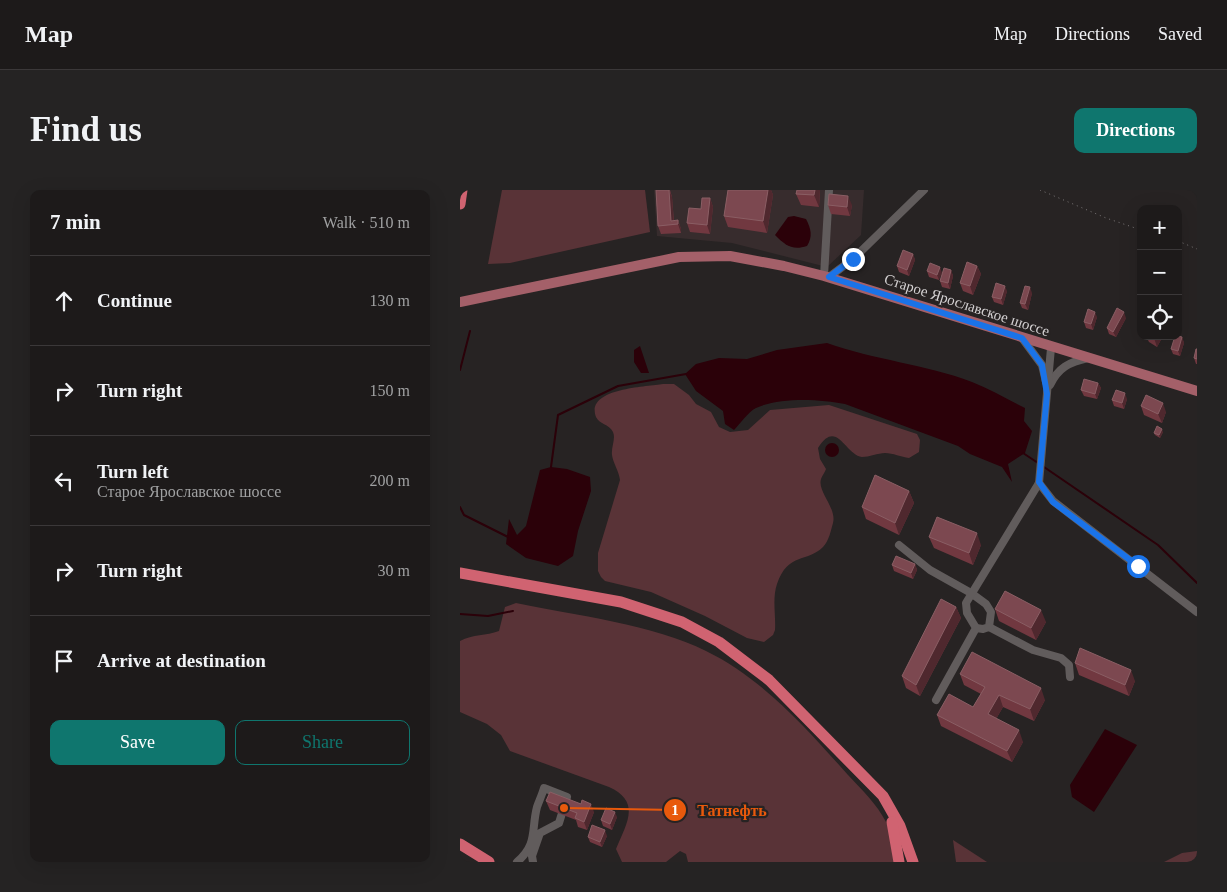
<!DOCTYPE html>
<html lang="en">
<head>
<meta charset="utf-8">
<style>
	body { margin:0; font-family:"Times New Roman",serif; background:#252323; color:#f1f3f6 }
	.controls { position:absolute; right:15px; top:15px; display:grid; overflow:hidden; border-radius:10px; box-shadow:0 5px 20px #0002 }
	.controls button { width:45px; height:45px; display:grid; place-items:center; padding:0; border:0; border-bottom:1px solid #3b3839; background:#1d1a1a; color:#f1f3f6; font:25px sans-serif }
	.stop { position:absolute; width:15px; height:15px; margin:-11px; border:4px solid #1a73e8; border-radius:50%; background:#fff }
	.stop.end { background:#1a73e8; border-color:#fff; box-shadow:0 1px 5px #0008 }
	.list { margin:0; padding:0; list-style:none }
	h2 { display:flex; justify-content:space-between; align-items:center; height:65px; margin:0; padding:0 20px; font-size:21px }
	h2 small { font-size:16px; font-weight:400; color:#a0a1a2 }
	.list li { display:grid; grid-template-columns:32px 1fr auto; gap:15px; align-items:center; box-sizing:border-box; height:90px; padding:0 20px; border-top:1px solid #3b3839 }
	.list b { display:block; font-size:19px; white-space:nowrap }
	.list p { margin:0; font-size:16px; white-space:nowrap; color:#a0a1a2 }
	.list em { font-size:16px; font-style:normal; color:#a0a1a2 }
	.actions { display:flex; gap:10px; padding:15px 20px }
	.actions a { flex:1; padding:11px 0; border:1px solid #0f766e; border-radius:10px; text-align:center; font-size:18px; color:#0f766e }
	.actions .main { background:#0f766e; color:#fff }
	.icon { flex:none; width:28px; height:28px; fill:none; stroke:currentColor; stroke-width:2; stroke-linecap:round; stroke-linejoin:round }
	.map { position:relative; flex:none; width:737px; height:672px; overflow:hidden; border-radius:10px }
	header { display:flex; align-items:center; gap:30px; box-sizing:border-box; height:70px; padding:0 25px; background:#1d1a1a; border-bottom:1px solid #3b3839 }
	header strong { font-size:24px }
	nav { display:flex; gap:28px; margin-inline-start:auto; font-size:18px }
	.intro { display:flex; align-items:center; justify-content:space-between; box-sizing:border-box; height:120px; padding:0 30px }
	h1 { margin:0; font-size:35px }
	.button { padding:12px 22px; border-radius:10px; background:#0f766e; color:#fff; font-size:18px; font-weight:700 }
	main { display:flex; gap:30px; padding:0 30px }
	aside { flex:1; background:#1d1a1a; border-radius:10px; box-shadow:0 5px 20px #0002 }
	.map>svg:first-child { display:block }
	.built { fill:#372c2d }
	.green { fill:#593337 }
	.water { fill:#2b0109 }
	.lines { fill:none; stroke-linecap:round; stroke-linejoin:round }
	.stream { stroke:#2b0109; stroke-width:2 }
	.path { stroke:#7c7879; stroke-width:1; stroke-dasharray:1 4; stroke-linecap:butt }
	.minor { stroke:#615c5c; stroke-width:8 }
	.major { stroke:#a46069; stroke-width:10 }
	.highway { stroke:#d06371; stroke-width:11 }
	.wall { fill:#713840 }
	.shaded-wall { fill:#4f282e }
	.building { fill:#7c4850; stroke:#8a5e64 }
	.route { stroke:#1a73e8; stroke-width:6 }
	.labels { text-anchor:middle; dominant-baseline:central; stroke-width:4.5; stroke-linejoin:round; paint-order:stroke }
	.street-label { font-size:15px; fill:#d4d1d2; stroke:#272323 }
	.leader { fill:none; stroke:#e8590c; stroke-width:2 }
	.callout-dot { fill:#e8590c; stroke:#272323; stroke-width:2 }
	.mark-label { font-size:15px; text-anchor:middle; font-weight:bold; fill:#fff }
	.callout-label { font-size:16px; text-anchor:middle; font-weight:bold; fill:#e8590c; stroke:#272323; stroke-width:4.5; stroke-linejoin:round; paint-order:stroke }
</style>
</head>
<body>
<header>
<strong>Map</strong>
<nav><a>Map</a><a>Directions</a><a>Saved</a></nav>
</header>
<div class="intro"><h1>Find us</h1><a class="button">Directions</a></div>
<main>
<aside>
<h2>7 min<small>Walk · 510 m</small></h2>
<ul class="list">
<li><svg class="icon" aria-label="ahead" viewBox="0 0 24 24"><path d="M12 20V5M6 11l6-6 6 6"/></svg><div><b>Continue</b></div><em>130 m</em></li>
<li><svg class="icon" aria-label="right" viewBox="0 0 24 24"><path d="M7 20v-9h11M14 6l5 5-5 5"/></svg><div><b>Turn right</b></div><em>150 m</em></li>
<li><svg class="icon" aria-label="left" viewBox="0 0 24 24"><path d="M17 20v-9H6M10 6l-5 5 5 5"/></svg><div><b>Turn left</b><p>Старое Ярославское шоссе</p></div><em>200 m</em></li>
<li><svg class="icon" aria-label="right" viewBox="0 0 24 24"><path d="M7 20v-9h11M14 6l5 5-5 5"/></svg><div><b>Turn right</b></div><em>30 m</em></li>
<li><svg class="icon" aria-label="arrive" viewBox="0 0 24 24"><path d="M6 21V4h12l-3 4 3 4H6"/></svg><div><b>Arrive at destination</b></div></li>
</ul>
<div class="actions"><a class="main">Save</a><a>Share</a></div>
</aside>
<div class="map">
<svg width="737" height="672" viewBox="0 0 737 672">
	<rect width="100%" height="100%" fill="#272323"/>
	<polygon class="built" points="194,0 404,0 401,45 367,77 272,53 197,46"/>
	<g class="green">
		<polygon points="42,0 185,0 190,42 50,73 28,74"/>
		<path d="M203,194H214L229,205L236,214L251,222L259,237L270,242L288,240L310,220L369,215L457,244L460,250L459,262L449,268C441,267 433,263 425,263C418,263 409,267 402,267C385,265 377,228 358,258L360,269L366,279C365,282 362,286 361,289C357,301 377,318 373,333C371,340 369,351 363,357C347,373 328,362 317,394C312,409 316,425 315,440L313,445L304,452L287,448L245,426L191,402L145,391L141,387L138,381V363L160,290C159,281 153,273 152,265C151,257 156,249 153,242C149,234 139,234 136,227C125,198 186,197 203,194Z"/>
		<path d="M56,413C114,425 195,435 246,461C302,488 347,539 388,585C401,599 417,614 426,632C432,644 433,658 434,672H228L226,664L220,661L206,672H162L156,659C166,634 182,612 149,597L50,561L41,545L27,534L0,522V451C13,444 26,446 39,441L45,417Z"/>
		<polygon points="493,650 527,672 496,672"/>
		<polygon points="737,661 737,672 704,672 722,663"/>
	</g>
	<g class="water">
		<path d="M334,26L346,29C351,39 353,46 347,56C332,61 325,55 315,45L328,27Z"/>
		<path d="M367,153C414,170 465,174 512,192C530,199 547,209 565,218L564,231L572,241L565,263L548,274L552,292L542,277L510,264L498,256L385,214C360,209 320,207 296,218C288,222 280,234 274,240L265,234L263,221L236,201L225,184L236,174L259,168L287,169L317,160Z"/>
		<polygon points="180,156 189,183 181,183 174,172 174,160"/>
		<circle cx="372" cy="260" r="7"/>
		<polygon points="91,277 107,279 130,287 131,301 118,341 113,366 98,376 66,368 46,354 49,329 57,345 66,336 80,280"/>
		<polygon points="645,539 677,555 634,622 612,607 610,595"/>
	</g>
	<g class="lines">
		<g class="stream">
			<polyline points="0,180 10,141"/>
			<polyline points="563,263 578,273"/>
			<polyline points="91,277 98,225 158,196 226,184"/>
			<polyline points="584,277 698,355 737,393"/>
			<polyline points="0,317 4,325 48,347"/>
			<polyline points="0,424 28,426 53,421"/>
		</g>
		<g class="path">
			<polyline points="580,0 646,28 681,40"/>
			<polyline points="718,51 737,59"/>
		</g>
		<g class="minor">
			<polyline points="364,86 369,0"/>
			<polyline points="369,87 393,69 464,0"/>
			<polyline points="562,148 582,175 586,192"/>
			<path d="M590,195C598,178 609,172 628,168"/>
			<polyline points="579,293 593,311 737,422"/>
			<polyline points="439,355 470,380 511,403 526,414 531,422 529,437 523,439 516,438"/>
			<polyline points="529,437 573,460 601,468 609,475 610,487"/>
			<polyline points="476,510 516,438 507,423 506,413 579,293 591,158"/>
			<path d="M57,672C78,654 71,640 77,617C79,611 82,605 84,598L107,607L99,633L80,643L72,666L73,672"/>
		</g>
		<polyline class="major" points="0,112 219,67 270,66 324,76 364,86 737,201"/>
		<g class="highway">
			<polyline points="0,14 2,0"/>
			<polyline points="0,383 161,412 222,432 259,452 309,490 423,606 440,636 453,672"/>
			<polyline points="432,632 439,672"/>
			<polyline points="0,654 29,672"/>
		</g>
	</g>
	<g class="wall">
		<polygon points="196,0 210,0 212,7 214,31 218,30 221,39 221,43 201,44 198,36"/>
		<polygon points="268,0 311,0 313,5 307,43 268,37 264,26"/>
		<polygon points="337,0 360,0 359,17 341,15 336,4"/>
		<polygon points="250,8 253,17 250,44 230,42 227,33 241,19"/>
		<polygon points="368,15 392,15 390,26 371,24"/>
		<polygon points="453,64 455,70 449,86 439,82 437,76"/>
		<polygon points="517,76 521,84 513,105 503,101 500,93"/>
		<polygon points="480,77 479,90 469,87 467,81"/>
		<polygon points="491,80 493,86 490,99 482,97 480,91"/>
		<polygon points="547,101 543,115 534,112 532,107"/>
		<polygon points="572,103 568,120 562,118 560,113"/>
		<polygon points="637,127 633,140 626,138 624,132"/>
		<polygon points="666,128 656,147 649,144 647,138"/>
		<polygon points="686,146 703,146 697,157 689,152"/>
		<polygon points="722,147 724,153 720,166 713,164 711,159"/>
		<polygon points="737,159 737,174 736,174 734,168"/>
		<polygon points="638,193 641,198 637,209 624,206 621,200"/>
		<polygon points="667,209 664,219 654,216 652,210"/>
		<polygon points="681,216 706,222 702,233 684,225"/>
		<polygon points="703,242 700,248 695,245 694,243"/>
		<polygon points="449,301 454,313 439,345 406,329 402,317"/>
		<polygon points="469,347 521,355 513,375 474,358"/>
		<polygon points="455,374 457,380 453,389 434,381 432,375"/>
		<polygon points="496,417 501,428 460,506 446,498 442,486"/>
		<polygon points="535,419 586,432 576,450 539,431"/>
		<polygon points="615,473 675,491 669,506 619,485"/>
		<polygon points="500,484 585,510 574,531 543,517 536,529 563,552 552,572 481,536 477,525 513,517 521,504 504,495"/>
		<polygon points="86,611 134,622 127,640 118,637 116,630 90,620"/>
		<polygon points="157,627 152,640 143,636 141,630"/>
		<polygon points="147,646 142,657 130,652 128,647"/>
	</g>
	<g class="shaded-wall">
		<polygon points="209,0 212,7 214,35 211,31"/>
		<polygon points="308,0 311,0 313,5 307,43 303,31"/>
		<polygon points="355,0 360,0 359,17 354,5"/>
		<polygon points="388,6 392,15 390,26 387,17"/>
		<polygon points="250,8 253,17 250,44 247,35"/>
		<polygon points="218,30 221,39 221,43 218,34"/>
		<polygon points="453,64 455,70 449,86 447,80"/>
		<polygon points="517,76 521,84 513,105 510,96"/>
		<polygon points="480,77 482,83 479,90 477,85"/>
		<polygon points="491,80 493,86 490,99 488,93"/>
		<polygon points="545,96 547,101 543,115 541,109"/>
		<polygon points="570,97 572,103 568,120 565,114"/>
		<polygon points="635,122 637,127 633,140 631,134"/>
		<polygon points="664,122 666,128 656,147 653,142"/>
		<polygon points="695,146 703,146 697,157 694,148"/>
		<polygon points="722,147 724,153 720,166 718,161"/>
		<polygon points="638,193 641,198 637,209 635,204"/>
		<polygon points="665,203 667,209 664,219 662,213"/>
		<polygon points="703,213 706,222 702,233 698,224"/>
		<polygon points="702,239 703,242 700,248 699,245"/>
		<polygon points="449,301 454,313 439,345 435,333"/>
		<polygon points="517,343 521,355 513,375 509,363"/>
		<polygon points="455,374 457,380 453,389 451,383"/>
		<polygon points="496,417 501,428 460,506 456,495"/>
		<polygon points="581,420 586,432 576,450 571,438"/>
		<polygon points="671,480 675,491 669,506 665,495"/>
		<polygon points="581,498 585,510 574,531 570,519"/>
		<polygon points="539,505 543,517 532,536 528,524"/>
		<polygon points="559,540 563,552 552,572 547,561"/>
		<polygon points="131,614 134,622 127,640 124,632"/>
		<polygon points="155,622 157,627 152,640 150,634"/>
		<polygon points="145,640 147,646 142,657 140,652"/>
	</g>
	<g class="building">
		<polygon points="196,0 209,0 211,31 218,30 218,34 198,36"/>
		<polygon points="268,0 308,0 303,31 264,26"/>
		<polygon points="337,0 355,0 354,5 336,4"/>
		<polygon points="369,4 388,6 387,17 368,15"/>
		<polygon points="242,8 250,8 247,35 227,33 229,18 241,19"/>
		<polygon points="443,60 453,64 447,80 437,76"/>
		<polygon points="507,72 517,76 510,96 500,93"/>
		<polygon points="470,73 480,77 477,85 467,81"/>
		<polygon points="484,78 491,80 488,93 480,91"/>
		<polygon points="536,93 545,96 541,109 532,107"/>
		<polygon points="565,96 570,97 565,114 560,113"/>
		<polygon points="657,118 664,122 653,142 647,138"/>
		<polygon points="628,119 635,122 631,134 624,132"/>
		<polygon points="715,146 718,146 722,147 718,161 711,159"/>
		<polygon points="736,159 737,159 737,169 734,168"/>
		<polygon points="624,189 638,193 635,204 621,200"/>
		<polygon points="656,200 665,203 662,213 652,210"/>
		<polygon points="686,205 703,213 698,224 681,216"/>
		<polygon points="697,236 702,239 699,245 694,243"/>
		<polygon points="415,285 449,301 435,333 402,317"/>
		<polygon points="477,327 517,343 509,363 469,347"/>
		<polygon points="436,366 455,374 451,383 432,375"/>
		<polygon points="545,401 581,420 571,438 535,419"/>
		<polygon points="481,409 496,417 456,495 442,486"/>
		<polygon points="620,458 671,480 665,495 615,473"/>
		<polygon points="512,462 581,498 570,519 539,505 528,524 559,540 547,561 477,525 489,504 513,517 525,497 500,484"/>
		<polygon points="90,602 121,614 122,610 131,614 124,632 115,628 117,623 86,611"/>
		<polygon points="146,618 155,622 150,634 141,630"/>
		<polygon points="132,635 145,640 140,652 128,647"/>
	</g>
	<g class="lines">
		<polyline class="route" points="393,69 369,87 562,148 582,175 587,204 579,292 593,312 678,376"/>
	</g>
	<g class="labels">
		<g class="street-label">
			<text transform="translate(507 115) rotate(18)">Старое Ярославское шоссе</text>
		</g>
	</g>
	<path class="leader" d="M104 618L215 620"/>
	<g class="callout-dot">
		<circle cx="104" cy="618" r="5"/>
		<circle cx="215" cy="620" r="12"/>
	</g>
	<g class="mark-label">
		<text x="215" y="625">1</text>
	</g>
	<g class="callout-label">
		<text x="272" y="626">Татнефть</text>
	</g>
</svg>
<div class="controls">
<button>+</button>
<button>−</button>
<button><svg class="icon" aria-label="locate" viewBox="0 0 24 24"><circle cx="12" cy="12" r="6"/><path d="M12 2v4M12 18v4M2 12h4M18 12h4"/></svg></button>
</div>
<div class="stop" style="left:678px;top:376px"></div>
<div class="stop end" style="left:393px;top:69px"></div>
</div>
</main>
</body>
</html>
